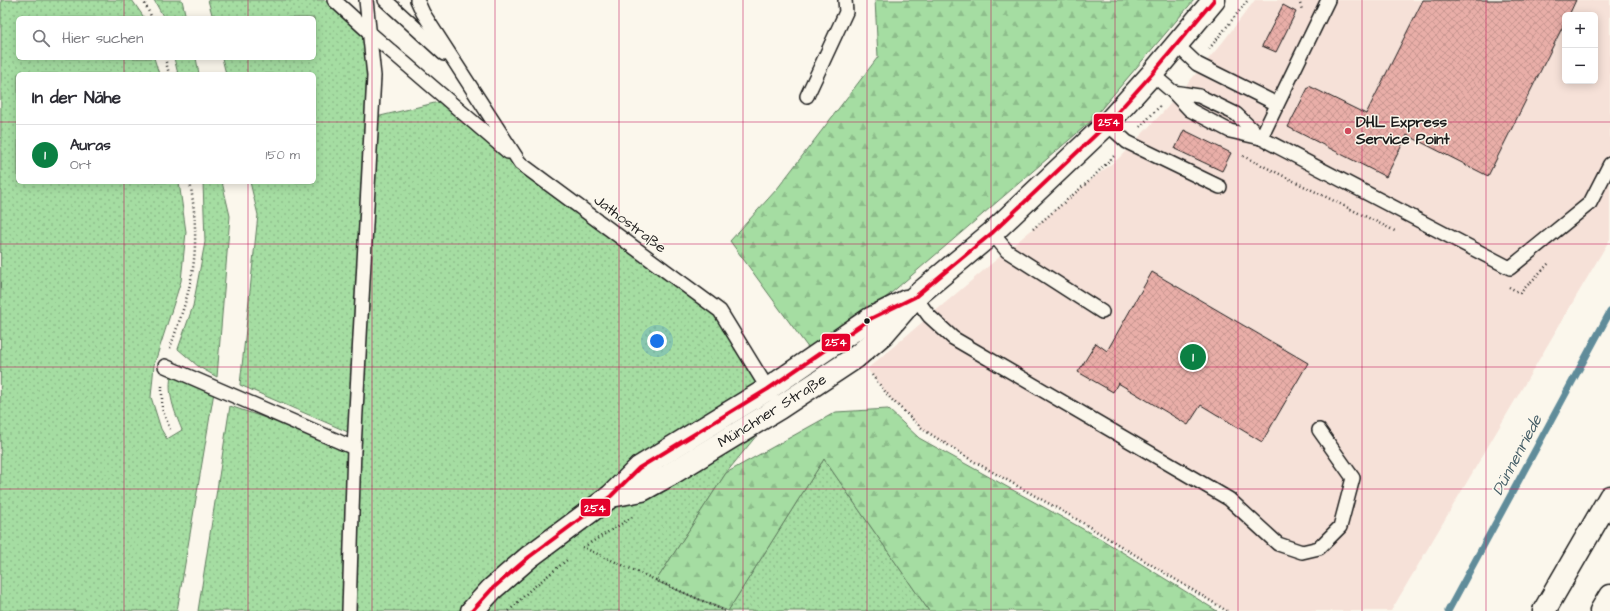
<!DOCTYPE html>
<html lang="de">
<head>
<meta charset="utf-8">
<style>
	body { margin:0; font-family:"Architects Daughter",sans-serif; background:#f7f7f7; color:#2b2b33 }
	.controls { position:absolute; right:12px; top:12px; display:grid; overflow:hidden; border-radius:6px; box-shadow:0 2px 10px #0003 }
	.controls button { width:36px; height:36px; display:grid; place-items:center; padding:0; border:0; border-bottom:1px solid #e1e1e2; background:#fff; color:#2b2b33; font:20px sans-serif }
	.you { position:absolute; left:657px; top:341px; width:14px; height:14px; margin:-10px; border:3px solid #fff; border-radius:50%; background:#1a73e8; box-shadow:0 0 0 6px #1a73e833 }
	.badge { display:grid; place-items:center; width:26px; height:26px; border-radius:50%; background:#0b8043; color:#fff; font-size:13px; font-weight:700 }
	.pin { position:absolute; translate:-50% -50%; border:2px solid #fff; box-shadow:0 1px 4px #0006 }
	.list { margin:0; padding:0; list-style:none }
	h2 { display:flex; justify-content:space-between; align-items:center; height:52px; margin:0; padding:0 16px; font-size:17px }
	h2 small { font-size:13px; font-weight:400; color:#7c7c81 }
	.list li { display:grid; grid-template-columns:26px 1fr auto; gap:12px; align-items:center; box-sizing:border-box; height:60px; padding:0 16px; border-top:1px solid #e1e1e2 }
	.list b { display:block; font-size:15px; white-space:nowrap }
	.list p { margin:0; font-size:13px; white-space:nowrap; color:#7c7c81 }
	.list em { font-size:13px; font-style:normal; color:#7c7c81 }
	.icon { flex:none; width:22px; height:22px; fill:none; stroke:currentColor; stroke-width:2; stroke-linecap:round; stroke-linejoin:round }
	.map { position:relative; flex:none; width:1610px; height:611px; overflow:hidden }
	.search { position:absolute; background:#fff; box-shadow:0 2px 10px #0003; left:16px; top:16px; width:300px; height:44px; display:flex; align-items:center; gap:10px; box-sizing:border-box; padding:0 14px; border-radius:6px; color:#7c7c81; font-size:15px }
	.panel { position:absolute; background:#fff; box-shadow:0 2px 10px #0003; left:16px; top:72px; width:300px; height:112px; border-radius:6px }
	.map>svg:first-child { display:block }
	.built { fill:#f6e1d8; fill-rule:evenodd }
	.grass { fill:url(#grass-dots); stroke:#607c5f }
	.forest { fill:url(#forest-firs); stroke:#607c5f }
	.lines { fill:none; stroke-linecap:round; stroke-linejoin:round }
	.stream { stroke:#608c9a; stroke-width:7 }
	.building { fill:url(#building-cross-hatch); stroke:#1c1c1c }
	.service-casing { stroke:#1c1c1c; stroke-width:16 }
	.minor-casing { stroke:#1c1c1c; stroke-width:25 }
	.motorway-casing { stroke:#1c1c1c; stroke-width:25 }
	.path { stroke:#1c1c1c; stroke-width:2.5; stroke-dasharray:1 3; stroke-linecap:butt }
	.service { stroke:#fbf7ec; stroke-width:13 }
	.minor { stroke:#fbf7ec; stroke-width:22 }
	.motorway { stroke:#fbf7ec; stroke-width:22 }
	.bus-1-casing { stroke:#fbf7ec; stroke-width:7 }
	.bus-1 { stroke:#e4002b; stroke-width:4 }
	.grid { fill:none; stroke:#c2185b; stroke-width:1; stroke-opacity:0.55 }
	.poi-dot { fill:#d1495b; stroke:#fbf7ec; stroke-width:1.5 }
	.bus-dot { fill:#1c1c1c; stroke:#fbf7ec; stroke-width:1.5 }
	.labels { text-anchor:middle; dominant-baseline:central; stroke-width:3; stroke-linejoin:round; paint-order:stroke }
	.poi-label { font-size:15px; font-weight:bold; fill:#1c1c1c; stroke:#fbf7ec; text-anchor:start }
	.street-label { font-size:15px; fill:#1c1c1c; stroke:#fbf7ec }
	.water-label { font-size:16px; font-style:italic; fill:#445d66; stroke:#fbf7ec }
	.line-badge { stroke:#fbf7ec; stroke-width:1.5 }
	.badge-label { font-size:11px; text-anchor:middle; font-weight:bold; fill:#fff }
</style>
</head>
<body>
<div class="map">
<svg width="1610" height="611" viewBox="0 0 1610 611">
	<defs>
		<pattern id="grass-dots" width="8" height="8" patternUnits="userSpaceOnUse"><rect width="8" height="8" fill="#a5dda2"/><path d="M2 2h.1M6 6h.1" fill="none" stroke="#8dbd8b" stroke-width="1.8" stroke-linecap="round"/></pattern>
		<pattern id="forest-firs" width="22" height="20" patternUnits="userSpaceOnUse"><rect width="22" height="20" fill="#a5dda2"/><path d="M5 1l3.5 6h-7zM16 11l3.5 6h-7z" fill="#8dbd8b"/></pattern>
		<pattern id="building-cross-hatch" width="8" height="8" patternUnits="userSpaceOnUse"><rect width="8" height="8" fill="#e9aea8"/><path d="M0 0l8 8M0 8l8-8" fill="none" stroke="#c79590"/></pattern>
	</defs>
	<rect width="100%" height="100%" fill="#fbf7ec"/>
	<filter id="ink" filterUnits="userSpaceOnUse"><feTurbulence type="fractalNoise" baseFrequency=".025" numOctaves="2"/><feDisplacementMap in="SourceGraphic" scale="8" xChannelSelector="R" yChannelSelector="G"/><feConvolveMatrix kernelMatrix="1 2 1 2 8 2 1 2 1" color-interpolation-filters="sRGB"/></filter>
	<g filter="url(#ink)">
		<path class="built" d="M1255,0H1610V239L1391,611H1227L1078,520L973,461L924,430L891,399L867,369L1088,182L1119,158L1165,110L1222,43ZM1565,15H1595V81H1565Z"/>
		<g class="grass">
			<path d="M1,0H132L143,16V18H18V58H154L159,74H18V182H179L186,232L181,281L154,365L151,397L161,429L167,439L182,430C175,413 166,391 172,373L214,392L177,611H0Z"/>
			<polygon points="154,0 182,0 186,18 164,18"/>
			<polygon points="208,0 325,0 364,37 367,76 348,432 240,385 258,215 250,182 314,182 314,74 226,74 222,58 314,58 314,18 213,18"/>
			<polygon points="174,58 196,58 199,74 178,74"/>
			<polygon points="447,100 720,311 779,408 726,473 656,581 725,611 198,611 230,406 354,448 372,118"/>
			<polygon points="203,182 222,182 230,216 217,377 199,367 178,349 193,306 205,242"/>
			<polygon points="824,459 929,611 728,611"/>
		</g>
		<g class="forest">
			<polygon points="875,0 1194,0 1090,122 876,306 809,349 730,241 777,189 878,57"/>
			<polygon points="888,409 919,438 1101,539 1217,611 929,611 824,459 728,611 656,581 726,473 836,412"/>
		</g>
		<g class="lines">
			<polyline class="stream" points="1448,611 1610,312"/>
		</g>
		<g class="building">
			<polygon points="1423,0 1576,0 1569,15 1565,15 1565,22 1488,176 1407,135 1386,177 1288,127 1309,86 1366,114"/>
			<polygon points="1283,5 1296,12 1276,52 1262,46"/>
			<polygon points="1184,130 1231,153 1222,171 1175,149"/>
			<polygon points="1152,272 1308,363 1262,442 1201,405 1188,425 1118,383 1113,392 1078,372 1096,343 1107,351"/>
		</g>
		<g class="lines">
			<defs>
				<g id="service">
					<polyline points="334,0 370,33 508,152"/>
					<polyline points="385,0 444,54"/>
					<polyline points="417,0 423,13 520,163 720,311 771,394"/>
					<polyline points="1177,45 1197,64 1277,104"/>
					<polyline points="1152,74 1173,92 1190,110 1230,131 1261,138"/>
					<polyline points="1173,92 1199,96 1236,114 1261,138 1510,268 1590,203 1610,164"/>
					<polyline points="807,96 846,12 845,0"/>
					<polyline points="1107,124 1127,142 1220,187"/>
					<polyline points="1261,138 1328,0"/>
					<polyline points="992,233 1007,251 1102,312"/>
					<polyline points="915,297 929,316 953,338 1229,499 1278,544 1302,552 1319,548 1340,527 1353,478 1319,430"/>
					<polyline points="165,366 354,448"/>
					<polyline points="349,611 354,448 374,76 366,0"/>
				</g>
				<g id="minor">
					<polyline points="611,496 642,490 669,475 779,408 856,357 883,334 915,297 992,233 1107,124 1152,74 1214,0"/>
					<polyline points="472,611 492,589 529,557 611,496 639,468 768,389 870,319 906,301"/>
				</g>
				<g id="motorway">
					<polyline points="1544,611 1610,497"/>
					<polyline points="1601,611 1610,596"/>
				</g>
			</defs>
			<use href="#service" class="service-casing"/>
			<use href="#minor" class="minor-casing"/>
			<use href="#motorway" class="motorway-casing"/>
			<g class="path">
				<polyline points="143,0 152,18"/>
				<polyline points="1299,0 1302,10"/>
				<polyline points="1209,49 1248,0"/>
				<polyline points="165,58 169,74"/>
				<polyline points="1140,127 1160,106"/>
				<polyline points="1243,156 1395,231"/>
				<polyline points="1033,229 1088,182 1114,156"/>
				<polyline points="1509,287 1520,293 1550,262"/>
				<path d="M170,348C179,322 189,295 193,268C197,240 195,210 190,182"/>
				<polyline points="872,375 891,399 924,430 973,461 1078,520 1227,611"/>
				<polyline points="162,386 162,409 170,429"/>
				<polyline points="587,545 634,516"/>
				<polyline points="582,547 725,611"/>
				<polyline points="509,611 530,590 567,560"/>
			</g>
			<use href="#service" class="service"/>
			<use href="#minor" class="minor"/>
			<use href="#motorway" class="motorway"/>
			<defs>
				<polyline id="bus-1" points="472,611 492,589 529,557 611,496 639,468 768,389 870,319 915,297 992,233 1107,124 1152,74 1214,0"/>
			</defs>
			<use href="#bus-1" class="bus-1-casing"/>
			<use href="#bus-1" class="bus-1"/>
		</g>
	</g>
	<path class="grid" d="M124,0V18M248,0V18M372,0V611M495,0V611M619,0V611M743,0V611M867,0V611M991,0V611M1115,0V611M1238,0V611M1362,0V611M1486,0V611M124,58V74M248,58V74M0,122H18M314,122H1610M124,182V611M248,182V611M0,244H1610M0,367H1610M0,489H1610"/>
	<circle class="poi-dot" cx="1348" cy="131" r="4"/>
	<circle class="bus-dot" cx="867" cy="321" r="3.5"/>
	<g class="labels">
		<g class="poi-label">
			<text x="1356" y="122">DHL Express<tspan x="1356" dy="17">Service Point</tspan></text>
		</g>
		<g class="street-label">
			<text transform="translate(630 224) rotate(37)">Jathostraße</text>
			<text transform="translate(772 411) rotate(-32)">Münchner Straße</text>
		</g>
		<g class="water-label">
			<text transform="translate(1517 455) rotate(-62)">Dünnenriede</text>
		</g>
	</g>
	<g class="line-badge">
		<rect x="1093" y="113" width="31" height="19" rx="4" fill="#e4002b"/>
		<rect x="821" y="333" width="30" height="19" rx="4" fill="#e4002b"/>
		<rect x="580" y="498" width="31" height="19" rx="4" fill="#e4002b"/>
	</g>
	<g class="badge-label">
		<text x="1109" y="126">254</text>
		<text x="836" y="346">254</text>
		<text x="595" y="512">254</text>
	</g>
</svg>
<div class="controls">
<button>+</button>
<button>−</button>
</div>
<div class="you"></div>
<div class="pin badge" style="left:1193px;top:357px">1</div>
<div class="search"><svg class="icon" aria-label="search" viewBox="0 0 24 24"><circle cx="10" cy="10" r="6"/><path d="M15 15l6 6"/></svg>Hier suchen</div>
<section class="panel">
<h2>In der Nähe<small></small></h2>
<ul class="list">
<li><span class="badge">1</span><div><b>Auras</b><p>Ort</p></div><em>150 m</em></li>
</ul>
</section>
</div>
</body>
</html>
